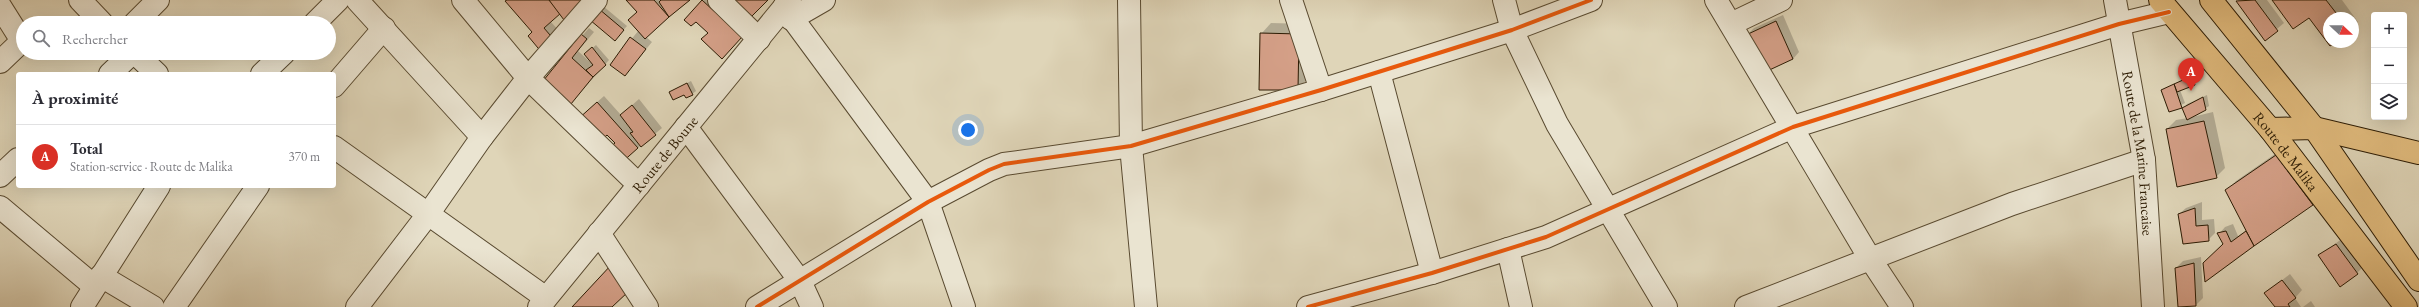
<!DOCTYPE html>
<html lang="fr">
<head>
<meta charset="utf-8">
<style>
	body { margin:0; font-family:"EB Garamond",serif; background:#f7f7f7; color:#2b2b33 }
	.controls { position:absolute; right:12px; top:12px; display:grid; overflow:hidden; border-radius:4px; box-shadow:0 4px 16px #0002 }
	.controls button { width:36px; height:36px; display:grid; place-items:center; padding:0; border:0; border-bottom:1px solid #e1e1e2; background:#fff; color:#2b2b33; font:20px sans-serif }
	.compass { position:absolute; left:2323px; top:12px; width:36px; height:36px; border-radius:50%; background:#fff; box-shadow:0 4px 16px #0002; rotate:112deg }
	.you { position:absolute; left:968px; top:130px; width:14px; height:14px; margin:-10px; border:3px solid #fff; border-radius:50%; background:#1a73e8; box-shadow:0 0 0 6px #1a73e833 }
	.badge { display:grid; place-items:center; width:26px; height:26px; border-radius:50%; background:#d93025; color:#fff; font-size:13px; font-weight:700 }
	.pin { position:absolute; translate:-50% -33px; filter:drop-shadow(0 1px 2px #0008) }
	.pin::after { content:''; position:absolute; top:21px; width:14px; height:12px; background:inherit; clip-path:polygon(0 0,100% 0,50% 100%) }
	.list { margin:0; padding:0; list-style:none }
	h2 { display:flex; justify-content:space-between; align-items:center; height:52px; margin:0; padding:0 16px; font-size:17px }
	h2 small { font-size:13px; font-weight:400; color:#7c7c81 }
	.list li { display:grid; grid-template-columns:26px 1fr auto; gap:12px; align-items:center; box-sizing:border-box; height:64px; padding:0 16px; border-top:1px solid #e1e1e2 }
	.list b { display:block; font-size:15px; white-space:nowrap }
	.list p { margin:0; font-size:13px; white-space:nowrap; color:#7c7c81 }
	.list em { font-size:13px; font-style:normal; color:#7c7c81 }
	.icon { flex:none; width:22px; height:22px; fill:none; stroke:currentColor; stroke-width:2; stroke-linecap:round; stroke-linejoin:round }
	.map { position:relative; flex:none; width:2419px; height:307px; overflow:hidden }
	.search { position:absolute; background:#fff; box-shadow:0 4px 16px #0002; left:16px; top:16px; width:320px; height:44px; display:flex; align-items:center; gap:10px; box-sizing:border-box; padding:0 14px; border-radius:22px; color:#7c7c81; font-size:15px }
	.panel { position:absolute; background:#fff; box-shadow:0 4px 16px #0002; left:16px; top:72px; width:320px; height:116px; border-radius:4px }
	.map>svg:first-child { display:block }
	.shadow { fill:#0003 }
	.building { fill:#d49f87; stroke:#2c1b03 }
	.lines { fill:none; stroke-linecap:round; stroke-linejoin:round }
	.minor-casing { stroke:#594a30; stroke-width:24 }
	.major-casing { stroke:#2c1b03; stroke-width:24 }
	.minor { stroke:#eae4d1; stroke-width:22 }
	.major { stroke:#e0ba7c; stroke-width:22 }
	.cycleway-casing { stroke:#eae4d1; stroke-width:6 }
	.cycleway { stroke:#e8590c; stroke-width:4 }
	.labels { text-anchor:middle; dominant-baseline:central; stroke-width:3; stroke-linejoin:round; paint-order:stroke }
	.street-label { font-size:15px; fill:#2c1b03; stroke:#eae4d1 }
</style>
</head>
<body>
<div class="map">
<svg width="2419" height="307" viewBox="0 0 2419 307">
	<rect width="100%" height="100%" fill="#dfd5b8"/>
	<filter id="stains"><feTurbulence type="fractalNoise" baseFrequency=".005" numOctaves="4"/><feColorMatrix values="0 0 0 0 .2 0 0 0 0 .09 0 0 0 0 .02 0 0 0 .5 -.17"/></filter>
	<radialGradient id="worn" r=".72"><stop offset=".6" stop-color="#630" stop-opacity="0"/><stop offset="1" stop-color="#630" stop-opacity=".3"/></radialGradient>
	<g class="shadow">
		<polygon points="508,0 550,21 563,35 556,42 533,32"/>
		<polygon points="628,0 688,0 646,37 652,42 625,75 611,64 639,30 638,12"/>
		<polygon points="704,0 718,0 748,29 709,33 696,20 685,19"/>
		<polygon points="2238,0 2267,0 2284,23 2265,39"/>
		<polygon points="2273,0 2342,0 2358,22 2353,27 2353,18 2329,18 2329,42 2334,42 2330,45 2309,16"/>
		<polygon points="603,6 627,26 618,36 591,20"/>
		<polygon points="1783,15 1799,52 1793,59 1747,35 1754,28"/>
		<polygon points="1271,23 1309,24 1308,79 1297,89 1261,34"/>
		<polygon points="589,28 594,32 578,51 590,62 589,51 596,45 609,60 571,103 544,80"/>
		<polygon points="2196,73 2198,80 2180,90 2185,103 2169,111 2162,91"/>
		<polygon points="691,81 696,91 692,94 670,92"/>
		<polygon points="2207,95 2209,106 2192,117 2213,112 2225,168 2216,177 2167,129 2176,120 2188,118 2184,108 2187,104"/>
		<polygon points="604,96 621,115 639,99 662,128 620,163 616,143 585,113"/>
		<polygon points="2285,147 2321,195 2312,204 2253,245 2224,244 2219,234 2225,227 2233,224 2238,236 2247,230 2227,190 2236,181"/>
		<polygon points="2202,202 2202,220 2214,219 2215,233 2208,240 2179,214 2186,208"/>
		<polygon points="2343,238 2364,266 2357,273 2320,255"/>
		<polygon points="2201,257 2203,298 2196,305 2178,307 2176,268 2183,261"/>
		<polygon points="2290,274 2302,290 2295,298 2301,307 2276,307 2266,293"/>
		<polygon points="2311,301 2315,307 2303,307"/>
	</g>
	<g class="building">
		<polygon points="507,0 549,0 561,13 544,28 556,42 543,54 528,36 532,32 505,1"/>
		<polygon points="549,0 590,0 564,20"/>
		<polygon points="626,0 654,0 669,17 645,39 628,20 637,12"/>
		<polygon points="661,0 690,0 669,17 659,2"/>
		<polygon points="702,0 742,37 722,59 701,39 708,33 696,22 691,26 684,20"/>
		<polygon points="729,0 768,0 748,20"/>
		<polygon points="2255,0 2278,31 2265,41 2236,1"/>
		<polygon points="2272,0 2326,0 2340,18 2329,18 2329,42 2336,42 2330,46 2309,18 2293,29"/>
		<polygon points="599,9 624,30 615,41 590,20"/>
		<polygon points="1776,21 1793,59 1763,73 1746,35"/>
		<polygon points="1260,33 1299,34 1298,90 1259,90"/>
		<polygon points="581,34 587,39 572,58 593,77 571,104 543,81"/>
		<polygon points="630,37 646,49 625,76 610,65"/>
		<polygon points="592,47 606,65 593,77 586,70 593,65 584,54"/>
		<polygon points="2192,76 2195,85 2177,92 2174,84"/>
		<polygon points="687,83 693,95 686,98 684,95 673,100 669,92"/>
		<polygon points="2174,84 2182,108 2169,112 2161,90"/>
		<polygon points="2203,97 2206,110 2187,120 2182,108"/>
		<polygon points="597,102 638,148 620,164 607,150 615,143 607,135 598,143 577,120"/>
		<polygon points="632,105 656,135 641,147 630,133 633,132 620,115"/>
		<polygon points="2204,121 2217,178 2177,187 2166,129"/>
		<polygon points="2276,155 2313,205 2254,246 2225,190"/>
		<polygon points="2195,208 2196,226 2208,225 2209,241 2183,244 2178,214"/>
		<polygon points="2226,231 2231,242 2246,231 2254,246 2205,282 2203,263 2223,244 2217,233"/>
		<polygon points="2336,244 2358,274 2340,287 2318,255"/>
		<polygon points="2194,263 2196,306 2178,307 2175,268"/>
		<polygon points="612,264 629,291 612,307 572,307"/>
		<polygon points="2282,280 2296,298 2288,304 2290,307 2275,307 2264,293"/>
	</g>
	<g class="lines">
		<defs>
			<g id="minor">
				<polyline points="80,0 102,23"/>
				<polyline points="357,0 482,137"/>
				<polyline points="463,0 528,78 639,185"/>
				<polyline points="719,0 759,39"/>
				<polyline points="1129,0 1131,146 1146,307"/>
				<polyline points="1291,0 1321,90"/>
				<polyline points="1504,0 1512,30 1557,124 1666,307"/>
				<polyline points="1716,0 1869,257 1902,307"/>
				<path id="s1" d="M2115,0L2144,160L2153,307"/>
				<polyline points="0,6 22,41 0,62"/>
				<polyline points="784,7 928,202 964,307"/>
				<polyline points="791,19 824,0"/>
				<polyline points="135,23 158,0"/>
				<polyline points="315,23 338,0"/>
				<polyline points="1731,24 1781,0"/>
				<polyline points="135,53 157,74"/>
				<polyline points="1379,72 1432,273"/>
				<polyline points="110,74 132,53"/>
				<polyline points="262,74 284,53"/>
				<polyline points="334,86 384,28"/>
				<polyline points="686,127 800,281 812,307"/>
				<polyline points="334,147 546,298"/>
				<polyline points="0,176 18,159"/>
				<polyline points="0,207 94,286"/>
				<polyline points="599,233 647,307"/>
				<polyline points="1508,249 1521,307"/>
				<polyline points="101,276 153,307"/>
				<polyline points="82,307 159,186"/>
				<polyline points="174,307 258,186"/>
				<polyline points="357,307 429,213 482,137 528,78 596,0"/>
				<path id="s2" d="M539,307L790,0"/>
				<polyline points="757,307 928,202 989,170 1004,164 1131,146 1321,90 1512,30 1591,0"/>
				<polyline points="1308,307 1432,273 1546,237 1793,127 2119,24 2169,12"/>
				<polyline points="1746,307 2012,204 2144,160"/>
			</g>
			<g id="major">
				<path id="s3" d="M2160,0L2270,129L2406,307"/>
				<polyline points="2211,0 2314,128 2419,280"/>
				<polyline points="2270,129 2314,128 2419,153"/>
			</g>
		</defs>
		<use href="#minor" class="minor-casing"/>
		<use href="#major" class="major-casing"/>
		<use href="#minor" class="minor"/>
		<use href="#major" class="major"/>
		<defs>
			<g id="cycleway">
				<polyline points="757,307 928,202 989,170 1004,164 1131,146 1321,90 1512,30 1591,0"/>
				<polyline points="1308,307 1432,273 1546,237 1793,127 2119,24 2169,12"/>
			</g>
		</defs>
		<use href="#cycleway" class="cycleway-casing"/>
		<use href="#cycleway" class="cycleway"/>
	</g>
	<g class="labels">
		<g class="street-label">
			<text stroke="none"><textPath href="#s3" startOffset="197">Route de Malika</textPath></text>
			<text stroke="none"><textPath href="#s1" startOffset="155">Route de la Marine Francaise</textPath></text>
			<text stroke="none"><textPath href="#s2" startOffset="198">Route de Boune</textPath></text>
		</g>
	</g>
	<rect width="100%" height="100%" filter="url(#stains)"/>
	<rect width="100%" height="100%" fill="url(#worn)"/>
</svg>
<div class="controls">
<button>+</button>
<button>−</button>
<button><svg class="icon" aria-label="layers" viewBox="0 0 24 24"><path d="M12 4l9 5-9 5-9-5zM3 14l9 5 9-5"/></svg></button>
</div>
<svg class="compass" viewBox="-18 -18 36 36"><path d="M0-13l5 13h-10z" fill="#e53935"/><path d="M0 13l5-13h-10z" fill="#7c7c81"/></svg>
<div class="you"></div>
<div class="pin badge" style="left:2191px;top:91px">A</div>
<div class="search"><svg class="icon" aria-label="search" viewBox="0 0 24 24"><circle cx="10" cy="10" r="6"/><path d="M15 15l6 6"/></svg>Rechercher</div>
<section class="panel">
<h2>À proximité<small></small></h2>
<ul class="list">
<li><span class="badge">A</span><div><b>Total</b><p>Station-service · Route de Malika</p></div><em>370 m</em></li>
</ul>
</section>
</div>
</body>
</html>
